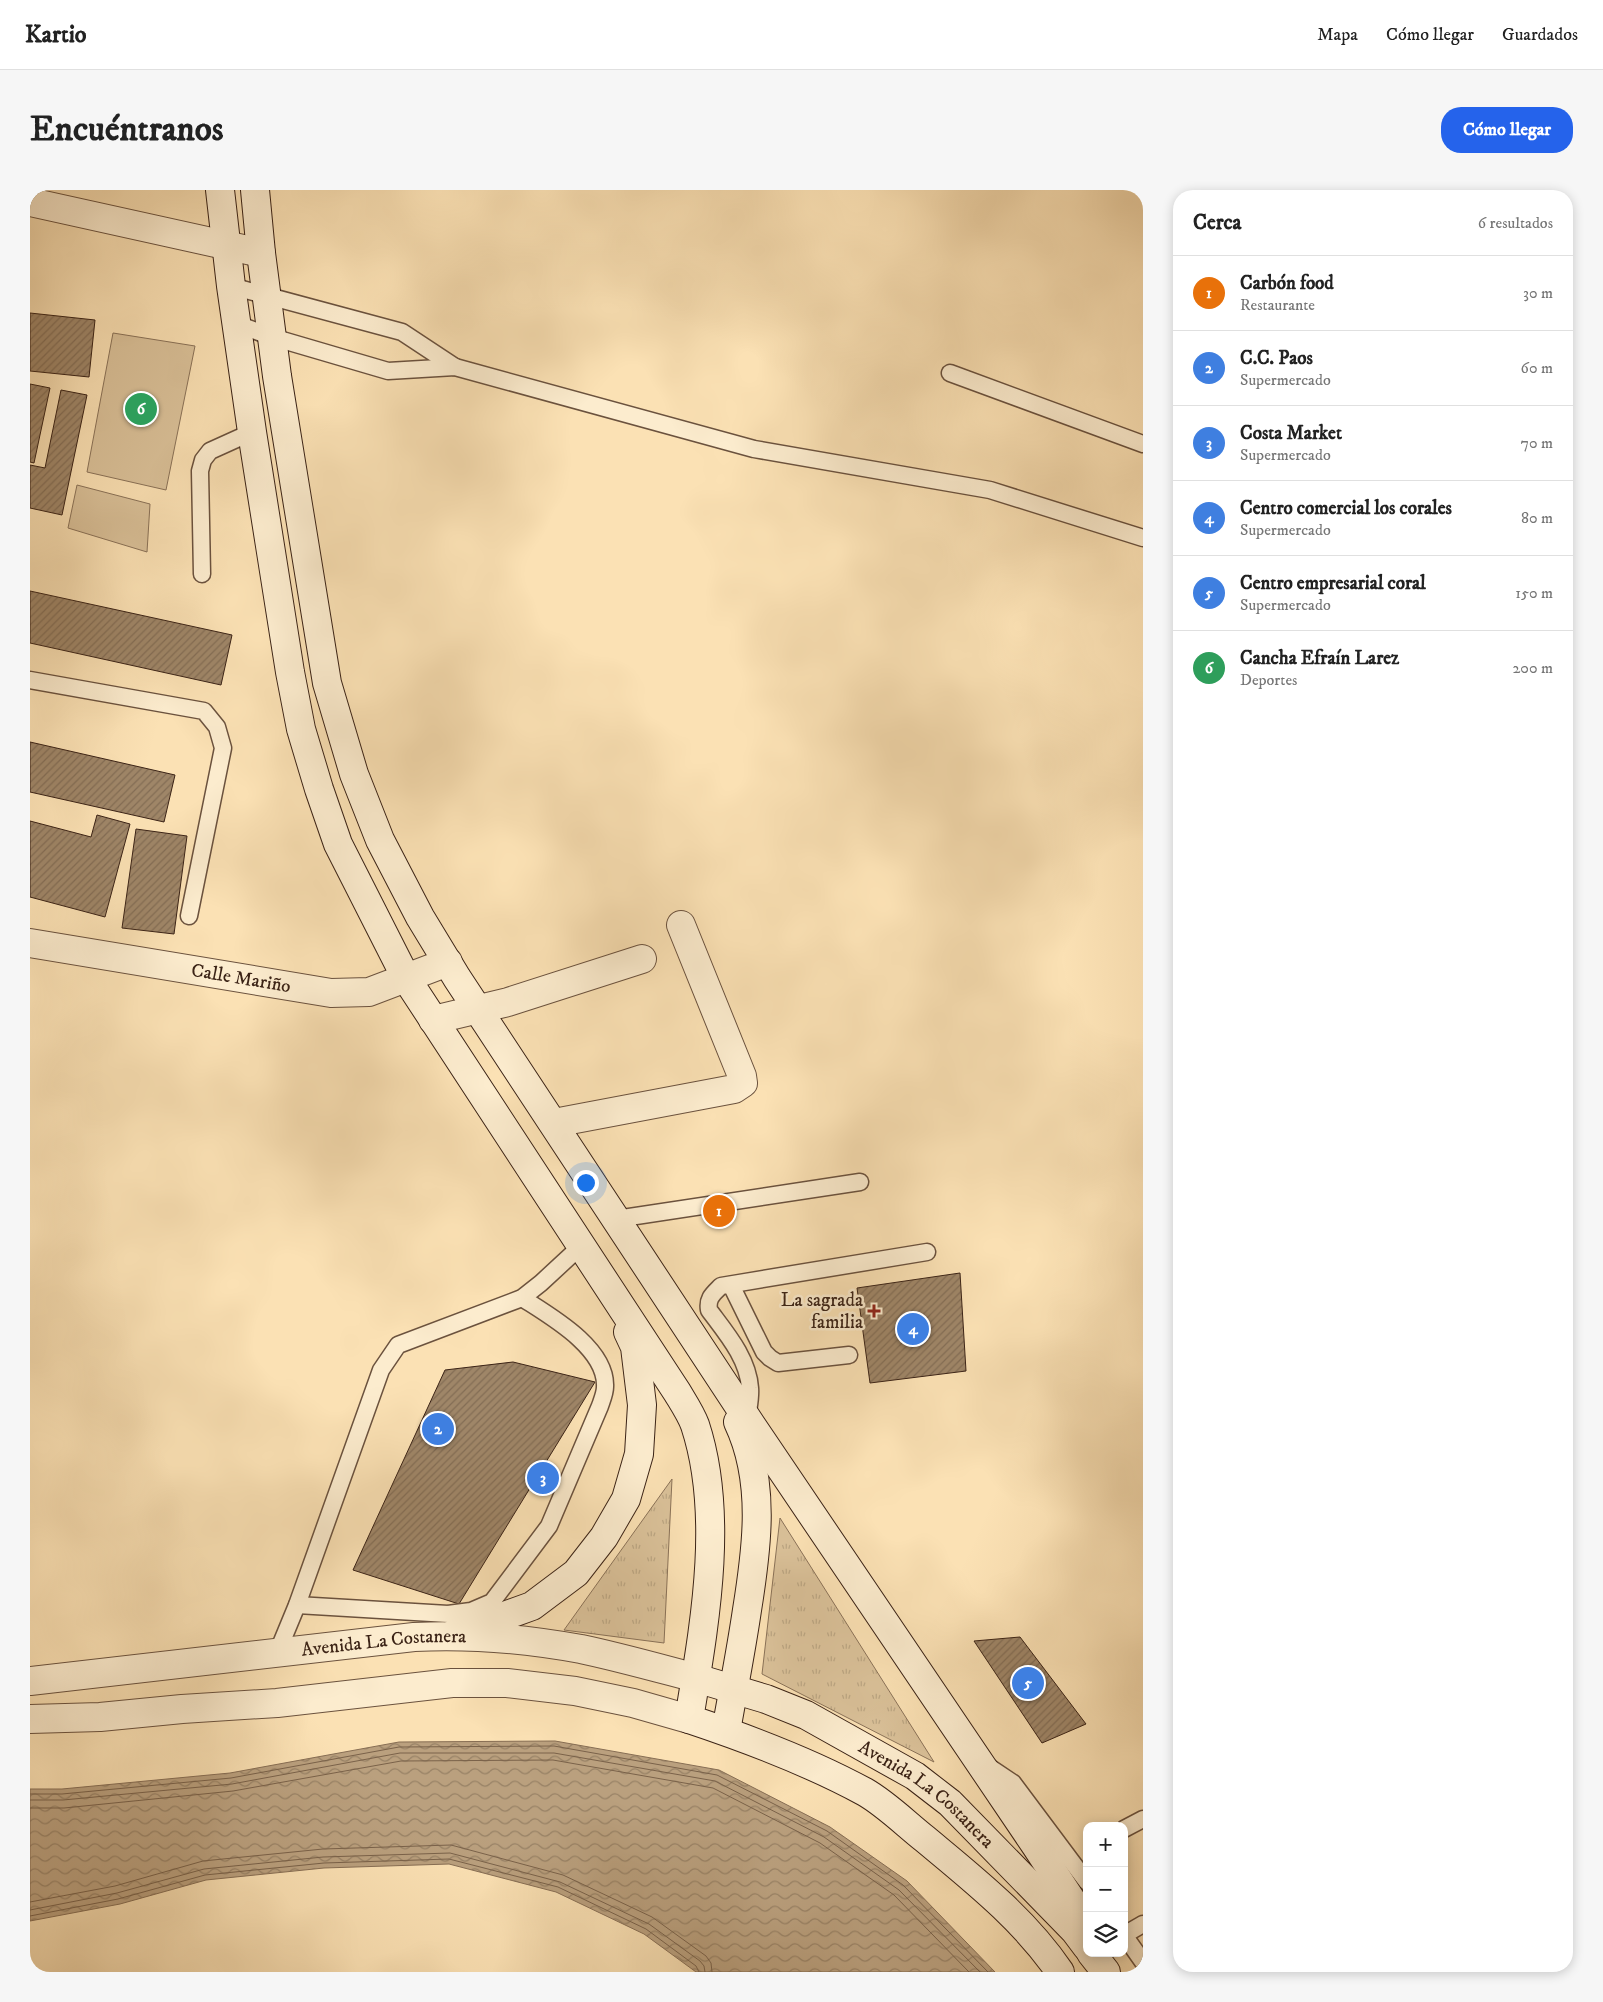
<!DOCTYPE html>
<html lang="es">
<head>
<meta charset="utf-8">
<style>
	body { margin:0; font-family:"IM FELL DW Pica",serif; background:#f6f6f6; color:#222 }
	.controls { position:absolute; right:15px; bottom:15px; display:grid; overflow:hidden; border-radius:10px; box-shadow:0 2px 12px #0003 }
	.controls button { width:45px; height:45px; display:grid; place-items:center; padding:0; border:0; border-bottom:1px solid #e0e0e0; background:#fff; color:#222; font:25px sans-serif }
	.you { position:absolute; left:555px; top:992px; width:18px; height:18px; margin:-12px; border:4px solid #fff; border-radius:50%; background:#1a73e8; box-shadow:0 0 0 8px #1a73e833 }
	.badge { display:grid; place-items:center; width:32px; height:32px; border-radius:50%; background:#2563eb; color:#fff; font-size:16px; font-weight:700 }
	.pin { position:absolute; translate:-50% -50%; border:2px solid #fff; box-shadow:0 1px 5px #0006 }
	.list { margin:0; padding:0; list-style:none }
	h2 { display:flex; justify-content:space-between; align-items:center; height:65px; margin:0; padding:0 20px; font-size:21px }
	h2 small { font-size:16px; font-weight:400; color:#767676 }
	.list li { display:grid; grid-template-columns:32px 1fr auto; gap:15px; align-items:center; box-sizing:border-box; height:75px; padding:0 20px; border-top:1px solid #e0e0e0 }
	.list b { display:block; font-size:19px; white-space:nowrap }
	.list p { margin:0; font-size:16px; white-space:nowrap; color:#767676 }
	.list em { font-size:16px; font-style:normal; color:#767676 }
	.icon { flex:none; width:28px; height:28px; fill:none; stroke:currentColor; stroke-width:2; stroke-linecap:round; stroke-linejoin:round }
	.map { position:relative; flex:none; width:1113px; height:1782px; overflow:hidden; border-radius:20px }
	header { display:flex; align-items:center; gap:30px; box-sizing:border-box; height:70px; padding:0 25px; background:#fff; border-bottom:1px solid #e0e0e0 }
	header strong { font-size:24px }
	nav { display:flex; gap:28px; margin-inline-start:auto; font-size:18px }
	.intro { display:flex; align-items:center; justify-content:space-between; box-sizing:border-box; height:120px; padding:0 30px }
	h1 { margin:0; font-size:35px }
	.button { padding:12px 22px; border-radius:20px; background:#2563eb; color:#fff; font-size:18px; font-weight:700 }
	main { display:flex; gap:30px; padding:0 30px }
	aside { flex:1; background:#fff; border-radius:20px; box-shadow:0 2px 12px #0003 }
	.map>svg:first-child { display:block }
	.grass { fill:#dac199; stroke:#8a7258 }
	.park { fill:url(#park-tufts); stroke:#8a7258 }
	.water { fill:url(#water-waves); stroke:#876e54 }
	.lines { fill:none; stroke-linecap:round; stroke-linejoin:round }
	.shore { stroke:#7a624a; stroke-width:1 }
	.building { fill:url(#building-hatch); stroke:#3b2316 }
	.lane-casing { stroke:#6b523e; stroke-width:19 }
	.street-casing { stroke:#6b523e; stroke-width:30 }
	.secondary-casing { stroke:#3b2316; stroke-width:30 }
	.lane { stroke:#fcecce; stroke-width:16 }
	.street { stroke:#fcecce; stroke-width:28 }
	.secondary { stroke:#fcecce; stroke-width:28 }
	.poi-dot { fill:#8f2418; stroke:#fcecce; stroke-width:2 }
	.labels { text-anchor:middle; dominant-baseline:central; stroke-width:5; stroke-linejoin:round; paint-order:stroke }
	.street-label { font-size:19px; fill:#3b2316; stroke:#fcecce }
	.poi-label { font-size:19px; fill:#3b2316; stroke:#fcecce; text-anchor:end }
</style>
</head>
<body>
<header>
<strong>Kartio</strong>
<nav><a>Mapa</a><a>Cómo llegar</a><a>Guardados</a></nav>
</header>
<div class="intro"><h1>Encuéntranos</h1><a class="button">Cómo llegar</a></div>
<main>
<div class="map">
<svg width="1113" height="1782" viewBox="0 0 1113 1782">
	<defs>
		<pattern id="park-tufts" width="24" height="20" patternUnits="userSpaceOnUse" patternTransform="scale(1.25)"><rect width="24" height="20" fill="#dac199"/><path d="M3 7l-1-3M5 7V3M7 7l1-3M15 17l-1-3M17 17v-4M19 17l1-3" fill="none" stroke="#bca683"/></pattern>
		<pattern id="water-waves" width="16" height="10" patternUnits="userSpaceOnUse" patternTransform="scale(1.25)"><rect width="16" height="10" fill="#baa07e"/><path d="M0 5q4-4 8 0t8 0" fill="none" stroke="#988266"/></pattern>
		<pattern id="building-hatch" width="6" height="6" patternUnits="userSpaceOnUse" patternTransform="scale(1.25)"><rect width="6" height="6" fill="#9f8668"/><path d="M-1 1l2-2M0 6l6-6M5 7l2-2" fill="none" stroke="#836d55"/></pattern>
	</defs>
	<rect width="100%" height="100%" fill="#fbe1b4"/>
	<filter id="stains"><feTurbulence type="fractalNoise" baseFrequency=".004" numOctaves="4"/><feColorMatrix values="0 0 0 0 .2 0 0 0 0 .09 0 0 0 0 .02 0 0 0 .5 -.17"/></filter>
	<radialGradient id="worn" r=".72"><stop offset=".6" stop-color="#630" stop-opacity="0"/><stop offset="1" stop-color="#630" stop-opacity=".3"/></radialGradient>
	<g class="grass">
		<polygon points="83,143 165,156 136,300 57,282"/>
		<polygon points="47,295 120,314 117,362 38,338"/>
	</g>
	<g class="park">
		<polygon points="642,1289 634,1453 534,1440"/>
		<polygon points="750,1328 904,1572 732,1484"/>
	</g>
	<polygon class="water" points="525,1551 689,1580 800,1637 877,1691 965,1782 666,1782 614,1744 526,1702 419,1674 294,1678 176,1690 90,1714 0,1731 0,1599 32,1599 200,1583 369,1552"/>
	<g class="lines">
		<g class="shore">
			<polyline points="0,1604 32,1604 201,1588 369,1557 524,1556 687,1585 797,1641 873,1695 958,1782"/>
			<polyline points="0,1610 33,1610 202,1594 370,1563 524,1563 685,1591 794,1647 869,1700 950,1782"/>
			<polyline points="0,1618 34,1618 203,1601 371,1571 523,1570 683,1598 790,1653 864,1705 939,1782"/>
			<polyline points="0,1712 85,1696 173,1671 293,1659 421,1655 533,1685 622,1727 676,1766 681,1773 682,1782"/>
			<polyline points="0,1720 87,1703 174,1679 293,1667 420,1663 530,1692 619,1734 670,1771 674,1776 675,1782"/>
			<polyline points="0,1726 88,1709 175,1685 294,1673 419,1669 528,1697 616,1739 666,1776 669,1782"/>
		</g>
	</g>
	<g class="building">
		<polygon points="0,123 65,130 59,187 0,181"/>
		<polygon points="0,194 20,198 4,273 0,272"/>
		<polygon points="31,200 57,205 32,325 0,318 0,275 15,278"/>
		<polygon points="0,401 202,445 191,495 0,453"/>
		<polygon points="0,552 145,585 134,632 0,602"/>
		<polygon points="67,625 100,634 75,727 0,707 0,631 61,647"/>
		<polygon points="106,639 157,646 144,744 92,738"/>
		<polygon points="930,1083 936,1181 840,1193 827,1098"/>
		<polygon points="483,1172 565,1192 429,1414 323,1380 415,1180"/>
		<polygon points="990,1447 1056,1534 1012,1553 944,1451"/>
	</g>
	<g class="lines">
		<defs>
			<g id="lane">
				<polyline points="201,96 372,142 425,177"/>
				<polyline points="207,134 242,147 358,181 425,177 724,259 960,300 1113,348"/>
				<polyline points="920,183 1113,254"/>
				<polyline points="172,384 170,281 173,270 180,261 222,242"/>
				<polyline points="0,490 174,521 187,537 193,558 159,726"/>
				<polyline points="586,1029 830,992"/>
				<polyline points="701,1095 734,1162 740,1168 748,1173 819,1165"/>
				<path d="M717,1229C718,1219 721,1208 720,1198C718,1168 696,1143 679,1120C677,1108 683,1104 691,1096L897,1062"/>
				<path d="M267,1415L418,1424L441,1421L462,1412L519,1336L570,1216C572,1210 575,1203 575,1197C577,1158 520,1126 492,1108"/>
				<polyline points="248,1461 267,1415 351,1180 368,1155 492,1108 511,1093 552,1055"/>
				<polyline points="959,1577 983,1593 1057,1692"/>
				<polyline points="1094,1639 1113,1629"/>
				<polyline points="1094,1745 1113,1772"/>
				<polyline points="1094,1745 1113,1734"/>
			</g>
			<g id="street">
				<polyline points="0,12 231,63"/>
				<path id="s1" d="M0,753L301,803L339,802L418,772"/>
				<polyline points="403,830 478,812 612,769"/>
				<polyline points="524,933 704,899 713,893 712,886 651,735"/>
				<path id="s2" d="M0,1491L384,1447C440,1444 496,1449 551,1459C589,1467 628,1478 666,1488"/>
				<polyline points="0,1529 70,1527 152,1519 247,1513 422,1493 477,1493 545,1501 603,1513 659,1529"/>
			</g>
			<g id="secondary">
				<path d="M190,0L201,96L222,242L260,482L271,539L289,599L308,654L376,788L647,1202C653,1212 661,1224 665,1235C695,1326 674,1437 659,1529C719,1549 780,1572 835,1602C856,1614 876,1634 895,1649C943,1689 994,1729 1030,1782"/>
				<polyline points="225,0 231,63 247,186 297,493 324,584 350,650 390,727 427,788 722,1236 1006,1656 1057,1734"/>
				<polyline points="422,1445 502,1416 546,1383 574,1347 596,1309 609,1264 612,1215 605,1157 598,1142"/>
				<path id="s3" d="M666,1488L736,1509L776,1525L885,1586L920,1613L1045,1741L1057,1757"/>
				<path d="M696,1541C703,1501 711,1461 717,1420C727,1358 736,1291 708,1232"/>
				<polyline points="1061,1763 1076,1782"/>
			</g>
		</defs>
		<use href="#lane" class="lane-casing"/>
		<use href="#street" class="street-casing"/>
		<use href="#secondary" class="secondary-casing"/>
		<use href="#lane" class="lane"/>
		<use href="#street" class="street"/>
		<use href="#secondary" class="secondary"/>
	</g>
	<path class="poi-dot" d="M841.5 1113.5h5v5h5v5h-5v5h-5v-5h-5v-5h5z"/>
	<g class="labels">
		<g class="street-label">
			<text stroke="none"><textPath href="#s1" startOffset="214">Calle Mariño</textPath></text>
			<text stroke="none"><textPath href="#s2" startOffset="356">Avenida La Costanera</textPath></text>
			<text stroke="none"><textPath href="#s3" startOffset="261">Avenida La Costanera</textPath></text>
		</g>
		<g class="poi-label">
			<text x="833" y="1110">La sagrada<tspan x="833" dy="22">familia</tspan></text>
		</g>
	</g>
	<rect width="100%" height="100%" filter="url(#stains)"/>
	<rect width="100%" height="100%" fill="url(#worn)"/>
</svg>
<div class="controls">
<button>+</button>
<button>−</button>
<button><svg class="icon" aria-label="layers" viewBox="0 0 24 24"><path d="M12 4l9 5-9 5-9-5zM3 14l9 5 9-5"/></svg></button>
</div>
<div class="you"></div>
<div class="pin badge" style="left:689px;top:1021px;background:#e8710a">1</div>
<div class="pin badge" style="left:408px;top:1239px;background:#3f7fe0">2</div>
<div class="pin badge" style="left:513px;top:1288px;background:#3f7fe0">3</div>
<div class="pin badge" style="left:883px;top:1139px;background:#3f7fe0">4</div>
<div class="pin badge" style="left:998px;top:1493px;background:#3f7fe0">5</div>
<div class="pin badge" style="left:111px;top:219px;background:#2e9e5b">6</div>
</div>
<aside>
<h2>Cerca<small>6 resultados</small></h2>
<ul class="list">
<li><span class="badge" style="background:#e8710a">1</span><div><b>Carbón food</b><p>Restaurante</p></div><em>30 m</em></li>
<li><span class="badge" style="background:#3f7fe0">2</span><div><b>C.C. Paos</b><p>Supermercado</p></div><em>60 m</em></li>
<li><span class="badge" style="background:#3f7fe0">3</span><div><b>Costa Market</b><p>Supermercado</p></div><em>70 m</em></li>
<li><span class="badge" style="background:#3f7fe0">4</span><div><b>Centro comercial los corales</b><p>Supermercado</p></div><em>80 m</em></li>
<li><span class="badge" style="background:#3f7fe0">5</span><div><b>Centro empresarial coral</b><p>Supermercado</p></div><em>150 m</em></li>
<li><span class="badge" style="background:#2e9e5b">6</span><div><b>Cancha Efraín Larez</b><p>Deportes</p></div><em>200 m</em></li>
</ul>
</aside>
</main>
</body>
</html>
